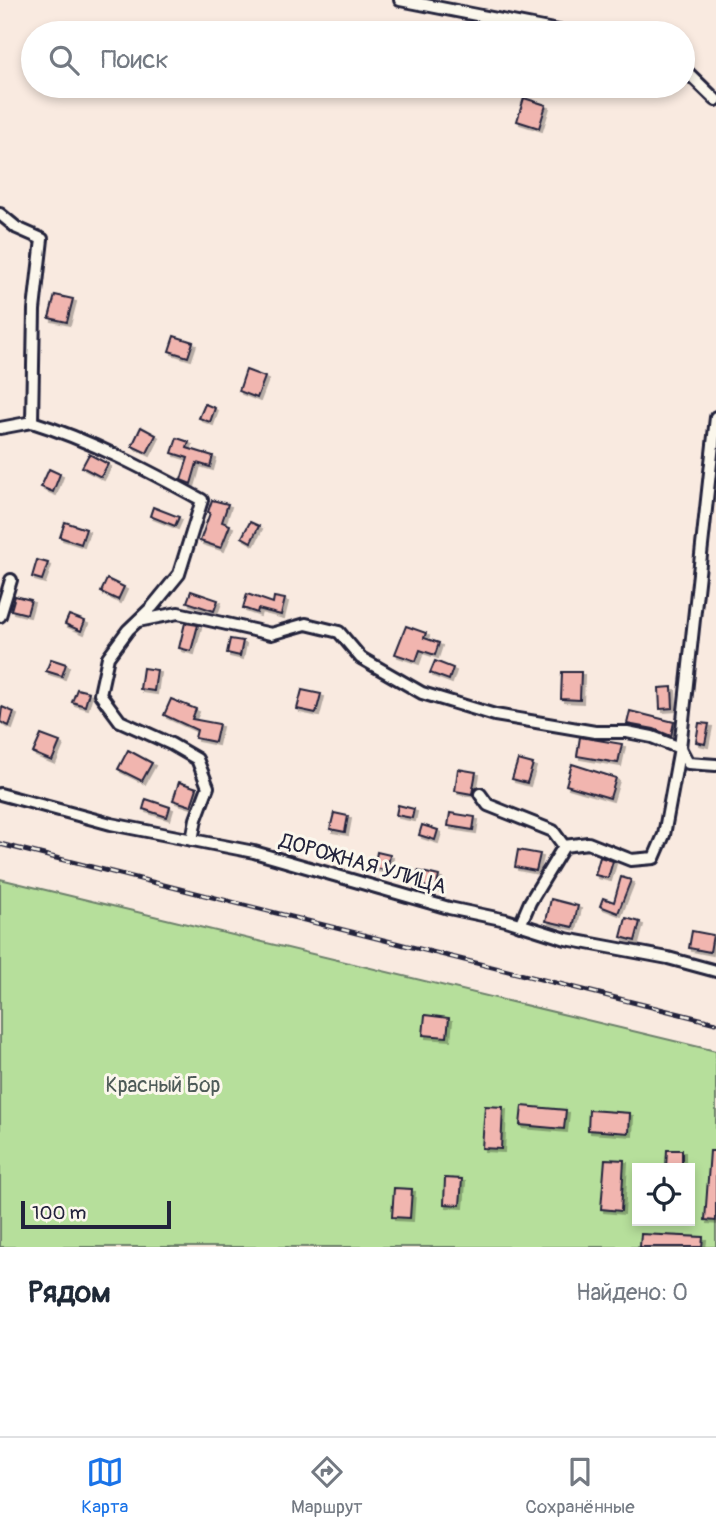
<!DOCTYPE html>
<html lang="ru">
<head>
<meta charset="utf-8">
<style>
	body { margin:0; font-family:Pangolin,sans-serif; background:#f2f2f3; color:#1f2937 }
	.controls { position:absolute; right:21px; bottom:21px; display:grid; overflow:hidden; border-radius:0px; box-shadow:0 4px 10px #0003 }
	.controls button { width:63px; height:63px; display:grid; place-items:center; padding:0; border:0; border-bottom:2px solid #e0e1e3; background:#fff; color:#1f2937; font:35px sans-serif }
	.scale { position:absolute; left:21px; bottom:18px; width:150px; box-sizing:border-box; padding-left:7px; border:4px solid #22223b; border-top:0; font-size:19px; line-height:24px; white-space:nowrap; color:#22223b; -webkit-text-stroke:5px #fbf7ec; paint-order:stroke }
	.list { margin:0; padding:0; list-style:none }
	h2 { display:flex; justify-content:space-between; align-items:center; height:91px; margin:0; padding:0 28px; font-size:30px }
	h2 small { font-size:23px; font-weight:400; color:#747a83 }
	.icon { flex:none; width:38px; height:38px; fill:none; stroke:currentColor; stroke-width:2; stroke-linecap:round; stroke-linejoin:round }
	.map { position:relative; flex:none; width:716px; height:1247px; overflow:hidden }
	.search { position:absolute; background:#fff; box-shadow:0 4px 10px #0003; left:21px; right:21px; top:21px; height:77px; display:flex; align-items:center; gap:18px; box-sizing:border-box; padding:0 24px; border-radius:38px; color:#747a83; font-size:26px }
	.sheet { height:189px; background:#fff }
	nav { display:flex; justify-content:space-around; align-items:center; box-sizing:border-box; height:98px; border-top:2px solid #e0e1e3; background:#fff; font-size:19px; color:#747a83 }
	nav a { display:grid; justify-items:center; gap:4px }
	nav .on { color:#1a73e8 }
	.map>svg:first-child { display:block }
	.green { fill:#b6df9b; stroke:#6c806b; stroke-width:2; fill-rule:evenodd }
	.building { fill:#f1b5af; stroke:#22223b; stroke-width:2; filter:url(#shadow) }
	.lines { fill:none; stroke-linecap:round; stroke-linejoin:round }
	.street-casing { stroke:#22223b; stroke-width:16 }
	.street { stroke:#fbf7ec; stroke-width:10 }
	.rail-casing { stroke:#22223b; stroke-width:5 }
	.rail { stroke:#fbf7ec; stroke-width:2.5; stroke-dasharray:8; stroke-linecap:butt }
	.labels { text-anchor:middle; dominant-baseline:central; stroke-width:6; stroke-linejoin:round; paint-order:stroke }
	.street-label { font-size:21px; fill:#22223b; stroke:#fbf7ec }
	.park-label { font-size:21px; fill:#4e5b58; stroke:#fbf7ec }
</style>
</head>
<body>
<div class="map">
<svg width="716" height="1247" viewBox="0 0 716 1247">
	<defs>
		<filter id="shadow"><feDropShadow dx="3" dy="3" stdDeviation="0" flood-color="#0004"/></filter>
	</defs>
	<rect width="100%" height="100%" fill="#f9eae0"/>
	<filter id="ink" filterUnits="userSpaceOnUse"><feTurbulence type="fractalNoise" baseFrequency=".0143" numOctaves="2"/><feDisplacementMap in="SourceGraphic" scale="14" xChannelSelector="R" yChannelSelector="G"/><feConvolveMatrix kernelMatrix="1 2 1 2 8 2 1 2 1" color-interpolation-filters="sRGB"/></filter>
	<g filter="url(#ink)">
		<path class="green" d="M0,879L716,1051V1247H0ZM637,1168H690V1221H637Z"/>
		<g class="building">
			<polygon points="524,98 546,105 539,128 517,121"/>
			<polygon points="55,295 73,299 67,322 49,318"/>
			<polygon points="174,336 193,342 188,357 169,351"/>
			<polygon points="246,370 265,377 257,398 239,391"/>
			<polygon points="205,404 215,408 210,422 199,418"/>
			<polygon points="141,427 156,435 147,453 132,446"/>
			<polygon points="177,438 189,442 187,448 213,456 210,467 197,463 191,484 181,480 188,458 172,453"/>
			<polygon points="89,454 108,464 101,477 82,467"/>
			<polygon points="49,469 60,474 53,492 41,487"/>
			<polygon points="212,500 228,504 222,522 230,525 221,548 200,541 210,513 208,512"/>
			<polygon points="153,507 179,517 175,526 150,516"/>
			<polygon points="65,522 86,529 81,544 60,537"/>
			<polygon points="250,522 259,526 251,542 242,537"/>
			<polygon points="37,560 48,563 42,580 32,577"/>
			<polygon points="107,579 124,587 118,600 101,592"/>
			<polygon points="191,591 218,600 214,611 187,602"/>
			<polygon points="247,594 273,603 274,597 285,599 281,615 258,609 257,613 243,608"/>
			<polygon points="15,596 31,600 27,614 11,610"/>
			<polygon points="69,615 85,621 81,631 65,624"/>
			<polygon points="185,623 198,625 191,651 179,648"/>
			<polygon points="406,626 426,633 424,638 439,643 435,655 420,650 416,661 395,654"/>
			<polygon points="230,639 243,641 240,656 227,653"/>
			<polygon points="51,659 66,664 62,676 46,671"/>
			<polygon points="435,661 453,668 449,680 430,673"/>
			<polygon points="143,668 157,670 154,691 140,689"/>
			<polygon points="562,672 581,672 580,700 561,699"/>
			<polygon points="672,687 673,708 660,709 659,688"/>
			<polygon points="77,689 89,692 85,706 72,702"/>
			<polygon points="302,690 321,694 316,713 297,709"/>
			<polygon points="171,699 196,709 192,719 219,724 215,742 195,738 197,730 164,715"/>
			<polygon points="2,707 14,712 9,726 0,722"/>
			<polygon points="630,711 674,722 671,736 654,729 627,724"/>
			<polygon points="699,723 709,724 705,744 696,742"/>
			<polygon points="41,735 60,742 52,761 33,753"/>
			<polygon points="580,737 622,744 618,763 577,756"/>
			<polygon points="128,750 152,763 142,781 118,769"/>
			<polygon points="518,760 533,764 527,783 512,779"/>
			<polygon points="572,764 616,778 610,798 566,785"/>
			<polygon points="458,769 476,772 472,794 455,791"/>
			<polygon points="179,782 197,788 191,806 173,800"/>
			<polygon points="146,799 170,807 167,817 143,809"/>
			<polygon points="398,805 414,809 412,818 396,815"/>
			<polygon points="334,813 348,816 345,832 330,829"/>
			<polygon points="450,813 475,817 473,830 448,826"/>
			<polygon points="422,825 438,830 435,840 419,835"/>
			<polygon points="518,850 540,854 536,871 515,867"/>
			<polygon points="377,852 390,855 387,870 374,868"/>
			<polygon points="600,857 613,861 608,878 595,875"/>
			<polygon points="418,871 439,876 436,889 415,884"/>
			<polygon points="621,877 631,880 618,913 600,906 603,898 614,902"/>
			<polygon points="551,899 578,906 573,927 546,921"/>
			<polygon points="626,918 640,922 635,941 621,937"/>
			<polygon points="692,931 713,935 710,952 689,948"/>
			<polygon points="425,1015 449,1018 447,1037 423,1035"/>
			<polygon points="485,1106 503,1107 501,1149 482,1148"/>
			<polygon points="522,1106 566,1110 564,1129 520,1125"/>
			<polygon points="589,1110 630,1113 629,1133 588,1130"/>
			<polygon points="667,1150 682,1150 682,1168 666,1168"/>
			<polygon points="710,1151 716,1151 716,1221 705,1220"/>
			<polygon points="605,1159 624,1160 621,1211 601,1209"/>
			<polygon points="445,1178 462,1179 460,1205 444,1204"/>
			<polygon points="394,1188 412,1189 410,1218 392,1217"/>
			<polygon points="641,1234 703,1237 702,1247 640,1247"/>
		</g>
		<g class="lines">
			<defs>
				<g id="street">
					<polyline points="400,0 569,33"/>
					<polyline points="683,68 716,100"/>
					<path d="M0,214L17,228L42,239L34,310L32,422C90,440 149,471 202,500L179,574L152,607L128,630L108,657L100,694L120,721L171,744L197,759L208,787L196,819L192,840"/>
					<polyline points="0,428 32,422"/>
					<polyline points="0,616 11,580"/>
					<polyline points="138,621 178,613 271,634 306,624 339,632 361,658 422,693 495,715 595,732 627,732 652,737 680,748 688,763 716,765"/>
					<polyline points="0,794 111,824 254,852 449,908 506,920 566,939 668,958 716,971"/>
					<polyline points="480,794 488,805 553,831 564,846"/>
					<polyline points="520,925 530,902 564,846 588,843 631,860 654,858 664,835 680,748 716,417"/>
				</g>
			</defs>
			<use href="#street" class="street-casing"/>
			<use href="#street" class="street"/>
			<defs>
				<polyline id="rail" points="0,844 716,1023"/>
			</defs>
			<use href="#rail" class="rail-casing"/>
			<use href="#rail" class="rail"/>
		</g>
	</g>
	<g class="labels">
		<g class="street-label">
			<text transform="translate(363 864) rotate(16)">ДОРОЖНАЯ УЛИЦА</text>
		</g>
		<g class="park-label">
			<text x="163" y="1085">Красный Бор</text>
		</g>
	</g>
</svg>
<div class="controls">
<button><svg class="icon" aria-label="locate" viewBox="0 0 24 24"><circle cx="12" cy="12" r="6"/><path d="M12 2v4M12 18v4M2 12h4M18 12h4"/></svg></button>
</div>
<div class="scale">100 m</div>
<div class="search"><svg class="icon" aria-label="search" viewBox="0 0 24 24"><circle cx="10" cy="10" r="6"/><path d="M15 15l6 6"/></svg>Поиск</div>
</div>
<section class="sheet">
<h2>Рядом<small>Найдено: 0</small></h2>
<ul class="list">
</ul>
</section>
<nav>
<a class="on"><svg class="icon" aria-label="map" viewBox="0 0 24 24"><path d="M3 6l6-2 6 2 6-2v14l-6 2-6-2-6 2zM9 4v14M15 6v14"/></svg>Карта</a>
<a><svg class="icon" aria-label="directions" viewBox="0 0 24 24"><path d="M12 3l9 9-9 9-9-9zM9 14v-3h6M13 9l2 2-2 2"/></svg>Маршрут</a>
<a><svg class="icon" aria-label="saved" viewBox="0 0 24 24"><path d="M7 4h10v16l-5-4-5 4z"/></svg>Сохранённые</a>
</nav>
</body>
</html>
